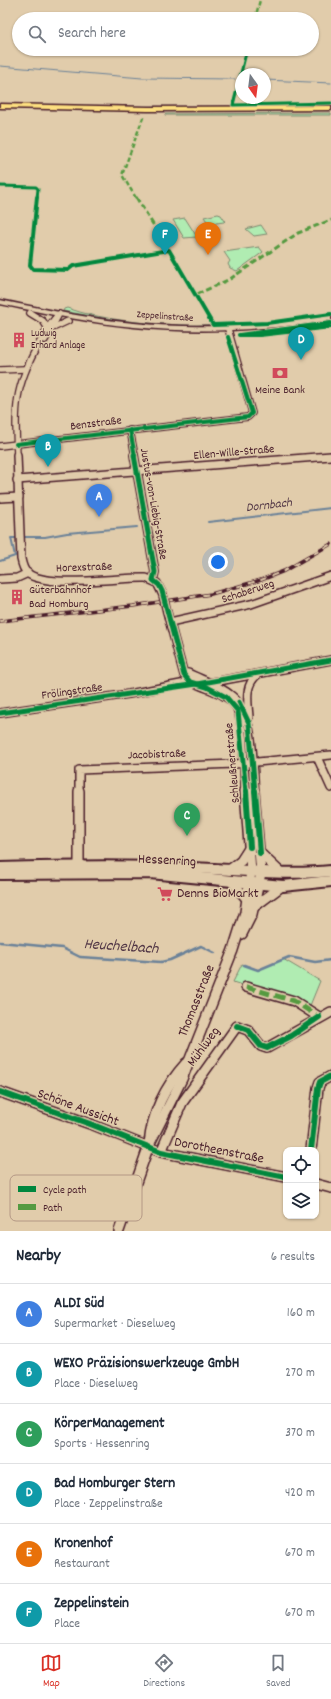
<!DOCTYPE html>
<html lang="en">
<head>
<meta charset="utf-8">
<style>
	body { margin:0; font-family:Dekko,sans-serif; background:#f6f6f7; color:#1f2937 }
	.controls { position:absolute; right:12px; bottom:12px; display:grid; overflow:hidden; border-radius:8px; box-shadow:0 1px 3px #0004 }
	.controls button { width:36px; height:36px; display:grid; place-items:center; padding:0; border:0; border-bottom:1px solid #e0e1e3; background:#fff; color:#1f2937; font:20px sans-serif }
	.compass { position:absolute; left:235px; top:68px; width:36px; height:36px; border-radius:50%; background:#fff; box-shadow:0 1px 3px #0004; rotate:166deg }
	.you { position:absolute; left:218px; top:562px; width:14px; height:14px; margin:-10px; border:3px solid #fff; border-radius:50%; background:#1a73e8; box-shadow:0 0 0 6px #1a73e833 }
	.badge { display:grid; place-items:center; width:26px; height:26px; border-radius:50%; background:#d93025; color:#fff; font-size:13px; font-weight:700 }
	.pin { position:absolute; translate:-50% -33px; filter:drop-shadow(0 1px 2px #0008) }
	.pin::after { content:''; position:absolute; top:21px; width:14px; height:12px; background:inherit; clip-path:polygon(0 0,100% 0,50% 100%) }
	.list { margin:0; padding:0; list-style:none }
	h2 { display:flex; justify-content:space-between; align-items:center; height:52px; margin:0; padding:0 16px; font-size:17px }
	h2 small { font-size:13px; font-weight:400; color:#747a83 }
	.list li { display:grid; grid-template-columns:26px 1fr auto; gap:12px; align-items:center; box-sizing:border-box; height:60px; padding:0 16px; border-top:1px solid #e0e1e3 }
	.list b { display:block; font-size:15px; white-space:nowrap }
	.list p { margin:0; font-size:13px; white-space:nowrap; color:#747a83 }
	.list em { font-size:13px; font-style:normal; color:#747a83 }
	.icon { flex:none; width:22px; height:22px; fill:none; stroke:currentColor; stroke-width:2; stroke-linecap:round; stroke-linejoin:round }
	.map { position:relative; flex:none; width:331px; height:1231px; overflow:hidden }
	.search { position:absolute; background:#fff; box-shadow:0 1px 3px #0004; left:12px; right:12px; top:12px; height:44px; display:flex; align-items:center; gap:10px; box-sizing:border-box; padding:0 14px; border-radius:22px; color:#747a83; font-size:15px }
	.sheet { height:412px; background:#fff }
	nav { display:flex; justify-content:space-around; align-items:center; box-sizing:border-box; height:56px; border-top:1px solid #e0e1e3; background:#fff; font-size:11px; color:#747a83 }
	nav a { display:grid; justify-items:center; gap:2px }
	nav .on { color:#d93025 }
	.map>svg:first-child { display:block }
	.green { fill:#b0ecb2; stroke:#7d866e }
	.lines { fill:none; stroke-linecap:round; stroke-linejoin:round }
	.stream-far2 { stroke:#6a8198; stroke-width:1 }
	.stream-far1 { stroke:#6a8198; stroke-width:2 }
	.stream { stroke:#6a8198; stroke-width:2.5 }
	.minor-far2-casing { stroke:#4a1f2b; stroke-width:8 }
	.minor-far1-casing { stroke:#4a1f2b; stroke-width:10 }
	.minor-casing { stroke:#4a1f2b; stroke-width:12 }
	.tertiary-casing { stroke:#4a1f2b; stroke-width:14 }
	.secondary-casing { stroke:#4a1f2b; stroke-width:3 }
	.motorway-casing { stroke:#4a1f2b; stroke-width:3 }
	.minor-far2 { stroke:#e1ccab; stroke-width:5.5 }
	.minor-far1 { stroke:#e1ccab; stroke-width:7 }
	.minor { stroke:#e1ccab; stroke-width:9 }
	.tertiary { stroke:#e1ccab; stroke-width:10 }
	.secondary { fill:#e1ccab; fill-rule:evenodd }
	.motorway { fill:#fddf80; fill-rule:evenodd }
	.rail-casing { stroke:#4a1f2b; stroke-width:3.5 }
	.rail { stroke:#e1ccab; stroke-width:2; stroke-dasharray:6; stroke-linecap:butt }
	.minor-bridge-casing { stroke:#4a1f2b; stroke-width:10; stroke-linecap:butt }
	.minor-bridge { stroke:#e1ccab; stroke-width:7 }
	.quiet-far2 { stroke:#559a41; stroke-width:2.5; stroke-dasharray:4.5 2.5; stroke-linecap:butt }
	.quiet-far1 { stroke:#559a41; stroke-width:3; stroke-dasharray:6 3; stroke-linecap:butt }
	.quiet { stroke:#559a41; stroke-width:5; stroke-dasharray:10 5; stroke-linecap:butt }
	.cycleway-far3-casing { stroke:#e1ccab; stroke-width:4.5 }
	.cycleway-far2-casing { stroke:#e1ccab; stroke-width:6 }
	.cycleway-far1-casing { stroke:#e1ccab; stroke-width:8 }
	.cycleway-casing { stroke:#e1ccab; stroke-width:9 }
	.cycleway-far3 { stroke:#00873e; stroke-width:3 }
	.cycleway-far2 { stroke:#00873e; stroke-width:4 }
	.cycleway-far1 { stroke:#00873e; stroke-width:5 }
	.cycleway { stroke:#00873e; stroke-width:6 }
	.labels { text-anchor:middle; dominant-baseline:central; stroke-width:3; stroke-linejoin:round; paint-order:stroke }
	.far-street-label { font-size:10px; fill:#4a1f2b; stroke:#e1ccab }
	.far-poi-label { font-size:10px; fill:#4a1f2b; stroke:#e1ccab; text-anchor:start }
	.poi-label { font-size:12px; fill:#4a1f2b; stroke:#e1ccab }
	.street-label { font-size:12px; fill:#4a1f2b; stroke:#e1ccab }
	.water-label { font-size:13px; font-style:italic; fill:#523746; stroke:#e1ccab }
	.near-street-label { font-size:14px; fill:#4a1f2b; stroke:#e1ccab }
	.near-poi-label { font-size:14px; fill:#4a1f2b; stroke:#e1ccab; text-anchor:start }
	.near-water-label { font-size:16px; font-style:italic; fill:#523746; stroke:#e1ccab }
	.key { fill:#e1ccab; stroke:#b49885; stroke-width:1 }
	.key-label { font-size:11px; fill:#4a1f2b }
</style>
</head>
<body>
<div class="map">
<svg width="331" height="1231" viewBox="0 0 331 1231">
	<rect width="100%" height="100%" fill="#e1ccab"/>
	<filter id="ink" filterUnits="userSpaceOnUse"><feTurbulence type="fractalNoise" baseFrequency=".025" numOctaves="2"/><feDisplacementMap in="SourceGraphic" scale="8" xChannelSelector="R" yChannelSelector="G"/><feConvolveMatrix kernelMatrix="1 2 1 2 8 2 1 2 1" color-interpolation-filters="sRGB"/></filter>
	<g filter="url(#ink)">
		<g class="green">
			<polygon points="331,113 331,115 165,115 165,114"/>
			<polygon points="218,214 221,215 225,221 224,222 209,224 204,217"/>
			<polygon points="185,218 197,237 184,238 173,220"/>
			<polygon points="261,225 267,234 254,236 246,229"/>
			<polygon points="259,247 263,252 237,271 230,268 228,264 230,261 224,252"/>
			<path d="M67,308C100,320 150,324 186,325C198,326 220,323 231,326L221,327L167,326L108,319L63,311L64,309Z"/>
			<polygon points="283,959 320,981 309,1008 233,982 242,964 258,970"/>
		</g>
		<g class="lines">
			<g class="stream-far2">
				<polyline points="0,66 142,78 235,79"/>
				<polyline points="265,80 331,83"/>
			</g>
			<g class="stream-far1">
				<polyline points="208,522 331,508"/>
				<polyline points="25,537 45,537 67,533 137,527"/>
				<polyline points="0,561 15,556 11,538 16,538"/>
			</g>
			<g class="stream">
				<polyline points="0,942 62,948 80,957 161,962 170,960 201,946 215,953"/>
				<polyline points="244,965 258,970 289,957 315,962 331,960"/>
			</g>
			<defs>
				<g id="minor-far2">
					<polyline points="30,313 43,321 47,327"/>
					<polyline points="53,328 68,321"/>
					<polyline points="45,340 58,316"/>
					<polyline points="0,370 24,369"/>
					<polyline points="130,430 135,456"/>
					<polyline points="0,446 248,417 252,413 228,329"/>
					<path d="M17,456C15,407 14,389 38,345C45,334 49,323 59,314"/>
				</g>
				<g id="minor-far1">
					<path d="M17,455L21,559C22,564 23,569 27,573C48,589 118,577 146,578L157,583L163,595"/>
					<polyline points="134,455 155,572 153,580"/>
					<polyline points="17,480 331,456"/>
					<polyline points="0,498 19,497"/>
					<polyline points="0,579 17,578 28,573"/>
					<path d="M167,612L184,675C194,686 211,688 224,696C228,698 233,703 236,707C244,719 244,774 245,792"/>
					<polyline points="170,622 251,604 331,576"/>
					<path d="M188,673C202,680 219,685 232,696C256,716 252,763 255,792"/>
					<polyline points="208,683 331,660"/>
					<polyline points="0,713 129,694 191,682"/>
					<path d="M249,717C248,702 244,686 257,675"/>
					<polyline points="317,757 331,788"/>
					<polyline points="79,792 79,770 235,764 331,755"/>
				</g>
				<g id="minor">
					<polyline points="79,791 79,866"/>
					<polyline points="260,853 280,872"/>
					<polyline points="229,870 241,861 250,847"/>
					<polyline points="231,881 247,899"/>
					<polyline points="254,907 282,886"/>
					<polyline points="242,934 252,914 261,873 254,791"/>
					<polyline points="246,987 294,1001 319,1017"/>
					<polyline points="0,1092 93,1125 161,1152 286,1177"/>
					<path d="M149,1144C152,1113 165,1086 186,1063"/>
					<polyline points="311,1150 318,1088 320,1082 331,1076"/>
					<polyline points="161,1152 182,1103 237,1026 248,1030 261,1046 267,1048 331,1012"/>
					<polyline points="316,1184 331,1188"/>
					<polyline points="119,1231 149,1145 182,1079 233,950 245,912 251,872 245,791"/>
				</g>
				<g id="tertiary">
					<path d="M0,868C63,866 126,865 188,868C236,869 283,876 331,871"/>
					<polyline points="0,874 150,873 283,886 331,881"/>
				</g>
				<path id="secondary" d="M0,300C45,309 89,319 134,323C200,330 266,325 331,316V320C266,330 200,334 134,327C89,323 45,313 0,304Z"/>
				<polygon id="motorway" points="0,104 148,107 331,106 331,110 148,111 0,108"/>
			</defs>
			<use href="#minor-far2" class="minor-far2-casing"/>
			<use href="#minor-far1" class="minor-far1-casing"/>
			<use href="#minor" class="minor-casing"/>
			<use href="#tertiary" class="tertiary-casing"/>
			<use href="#secondary" class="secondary-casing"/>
			<use href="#motorway" class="motorway-casing"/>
			<use href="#minor-far2" class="minor-far2"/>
			<use href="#minor-far1" class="minor-far1"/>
			<use href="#minor" class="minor"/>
			<use href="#tertiary" class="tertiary"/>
			<use href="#secondary" class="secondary"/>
			<use href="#motorway" class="motorway"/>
			<defs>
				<polyline id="rail" points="0,621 133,606 211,594 261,580 284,571 331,544"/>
			</defs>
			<use href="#rail" class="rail-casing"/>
			<use href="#rail" class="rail"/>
			<defs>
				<polyline id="minor-bridge" points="163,595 167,612"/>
			</defs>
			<use href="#minor-bridge" class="minor-bridge-casing"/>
			<use href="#minor-bridge" class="minor-bridge"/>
			<g class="quiet-far2">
				<polyline points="255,19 260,0"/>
				<polyline points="136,198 122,175 144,115"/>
			</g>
			<g class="quiet-far1">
				<polyline points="136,197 169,250"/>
				<polyline points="197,294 230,279 298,233 331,220"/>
			</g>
			<polyline class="quiet" points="246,987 294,1001 319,1017 316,1020"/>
			<defs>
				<g id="cycleway-far3">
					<polyline points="247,49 233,105 331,103"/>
					<polyline points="0,186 36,187 38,189 37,198"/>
				</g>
				<g id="cycleway-far2">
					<polyline points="37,197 30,265 33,269 68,270 73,266 169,250 213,325 267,323 331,314"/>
					<polyline points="331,323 239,335 260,335 331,327"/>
					<polyline points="130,430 135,456"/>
					<polyline points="16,444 248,417 252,413 228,337"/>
				</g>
				<g id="cycleway-far1">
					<polyline points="134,455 155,572 153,580 159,585 162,591 184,675 190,682 207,687 226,697 238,711 246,792"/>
					<polyline points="239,702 249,723 255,792"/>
					<polyline points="0,713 197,684 331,660"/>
				</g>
				<g id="cycleway">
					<polyline points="246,791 250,847"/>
					<polyline points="255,791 260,853"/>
					<polyline points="237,1026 248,1030 261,1046 267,1048 291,1036 319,1017"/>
					<polyline points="0,1092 93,1125 161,1152 286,1177"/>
					<polyline points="311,1150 318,1088 320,1082 331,1076"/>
				</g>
			</defs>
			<use href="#cycleway-far3" class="cycleway-far3-casing"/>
			<use href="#cycleway-far2" class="cycleway-far2-casing"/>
			<use href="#cycleway-far1" class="cycleway-far1-casing"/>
			<use href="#cycleway" class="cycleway-casing"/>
			<use href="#cycleway-far3" class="cycleway-far3"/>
			<use href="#cycleway-far2" class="cycleway-far2"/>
			<use href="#cycleway-far1" class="cycleway-far1"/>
			<use href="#cycleway" class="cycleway"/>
		</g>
	</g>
	<defs>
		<symbol id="building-bare" viewBox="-9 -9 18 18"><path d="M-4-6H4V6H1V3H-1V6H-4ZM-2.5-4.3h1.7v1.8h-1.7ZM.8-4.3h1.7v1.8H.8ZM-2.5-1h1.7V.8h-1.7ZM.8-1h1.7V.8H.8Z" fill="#d1495b" stroke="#e1ccab" stroke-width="2.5" paint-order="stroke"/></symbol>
		<symbol id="bank-bare" viewBox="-9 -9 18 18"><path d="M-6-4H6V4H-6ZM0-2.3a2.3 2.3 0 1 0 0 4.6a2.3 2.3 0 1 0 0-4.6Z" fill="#d1495b" stroke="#e1ccab" stroke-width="2.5" paint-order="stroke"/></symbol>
		<symbol id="supermarket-bare" viewBox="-9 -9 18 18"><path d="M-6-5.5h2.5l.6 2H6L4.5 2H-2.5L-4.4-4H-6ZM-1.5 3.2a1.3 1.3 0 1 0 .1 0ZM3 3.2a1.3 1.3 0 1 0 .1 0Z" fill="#d1495b" stroke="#e1ccab" stroke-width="2.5" paint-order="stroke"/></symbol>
	</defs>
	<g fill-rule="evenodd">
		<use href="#building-bare" x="8" y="329" width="22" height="22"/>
		<use href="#bank-bare" x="269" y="362" width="22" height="22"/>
		<use href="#building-bare" x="6" y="586" width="22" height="22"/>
		<use href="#supermarket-bare" x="154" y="883" width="22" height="22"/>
	</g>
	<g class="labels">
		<g class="far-street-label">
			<text transform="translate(165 317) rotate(4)">Zeppelinstraße</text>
		</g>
		<g class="far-poi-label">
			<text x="31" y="334">Ludwig<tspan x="31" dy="12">Erhard Anlage</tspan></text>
		</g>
		<g class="poi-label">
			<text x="280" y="390">Meine Bank</text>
			<text x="29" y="590" text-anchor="start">Güterbahnhof<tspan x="29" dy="14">Bad Homburg</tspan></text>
		</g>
		<g class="street-label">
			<text transform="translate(96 424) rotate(-7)">Benzstraße</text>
			<text transform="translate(234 453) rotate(-5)">Ellen-Wille-Straße</text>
			<text transform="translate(153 504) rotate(80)">Justus-von-Liebig-Straße</text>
			<text transform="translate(84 568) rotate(-2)">Horexstraße</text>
			<text transform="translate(248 592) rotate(-18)">Schaberweg</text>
			<text transform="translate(72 692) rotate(-8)">Frölingstraße</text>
			<text transform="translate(157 755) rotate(-2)">Jacobistraße</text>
			<text transform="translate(233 763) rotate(-95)">Schleußnerstraße</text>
		</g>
		<g class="water-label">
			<text transform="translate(269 506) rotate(-7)">Dornbach</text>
		</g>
		<g class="near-street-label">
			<text transform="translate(167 861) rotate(3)">Hessenring</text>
			<text transform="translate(197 1001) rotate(-68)">Thomasstraße</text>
			<text transform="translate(204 1047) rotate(-54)">Mühlweg</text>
			<text transform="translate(78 1108) rotate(20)">Schöne Aussicht</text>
			<text transform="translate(219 1151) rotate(11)">Dorotheenstraße</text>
		</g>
		<g class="near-poi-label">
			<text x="177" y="894">Denns BioMarkt</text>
		</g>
		<g class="near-water-label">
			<text transform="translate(121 947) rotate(4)">Heuchelbach</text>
		</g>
	</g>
	<rect x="10" y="1175" width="132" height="46" rx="6" class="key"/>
	<rect x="18" y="1186" width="18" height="6" fill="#00873e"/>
	<rect x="18" y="1204" width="18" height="6" fill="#559a41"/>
	<g class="key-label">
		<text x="43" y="1193">Cycle path</text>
		<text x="43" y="1211">Path</text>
	</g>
</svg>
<div class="controls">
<button><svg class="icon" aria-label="locate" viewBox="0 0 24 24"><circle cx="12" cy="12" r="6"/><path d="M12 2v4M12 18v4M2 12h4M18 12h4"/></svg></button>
<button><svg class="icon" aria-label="layers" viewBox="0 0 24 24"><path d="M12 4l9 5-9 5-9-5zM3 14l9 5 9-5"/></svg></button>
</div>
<svg class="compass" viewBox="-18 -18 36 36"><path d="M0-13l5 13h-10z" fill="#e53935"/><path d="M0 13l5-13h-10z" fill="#747a83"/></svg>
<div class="you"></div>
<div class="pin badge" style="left:99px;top:517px;background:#3f7fe0">A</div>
<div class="pin badge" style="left:48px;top:467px;background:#0f9aa8">B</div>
<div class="pin badge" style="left:187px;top:836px;background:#2e9e5b">C</div>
<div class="pin badge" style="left:301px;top:360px;background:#0f9aa8">D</div>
<div class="pin badge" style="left:208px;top:255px;background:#e8710a">E</div>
<div class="pin badge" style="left:165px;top:255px;background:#0f9aa8">F</div>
<div class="search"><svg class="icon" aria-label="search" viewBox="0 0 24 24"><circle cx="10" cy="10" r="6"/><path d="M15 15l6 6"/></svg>Search here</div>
</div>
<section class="sheet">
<h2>Nearby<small>6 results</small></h2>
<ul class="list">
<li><span class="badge" style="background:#3f7fe0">A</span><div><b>ALDI Süd</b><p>Supermarket · Dieselweg</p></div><em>160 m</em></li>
<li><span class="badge" style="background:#0f9aa8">B</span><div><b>WEXO Präzisionswerkzeuge GmbH</b><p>Place · Dieselweg</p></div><em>270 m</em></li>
<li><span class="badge" style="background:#2e9e5b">C</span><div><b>KörperManagement</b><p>Sports · Hessenring</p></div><em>370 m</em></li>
<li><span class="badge" style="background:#0f9aa8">D</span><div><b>Bad Homburger Stern</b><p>Place · Zeppelinstraße</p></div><em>420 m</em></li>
<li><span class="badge" style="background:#e8710a">E</span><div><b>Kronenhof</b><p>Restaurant</p></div><em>670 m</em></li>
<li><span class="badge" style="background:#0f9aa8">F</span><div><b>Zeppelinstein</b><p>Place</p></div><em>670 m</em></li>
</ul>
</section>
<nav>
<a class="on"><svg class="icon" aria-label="map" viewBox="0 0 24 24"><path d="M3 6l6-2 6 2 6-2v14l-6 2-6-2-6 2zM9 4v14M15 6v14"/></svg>Map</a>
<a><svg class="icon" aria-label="directions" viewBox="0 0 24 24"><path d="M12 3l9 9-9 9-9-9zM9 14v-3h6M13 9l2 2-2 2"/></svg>Directions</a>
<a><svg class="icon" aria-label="saved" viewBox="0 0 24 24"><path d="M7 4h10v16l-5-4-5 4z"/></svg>Saved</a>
</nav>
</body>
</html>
